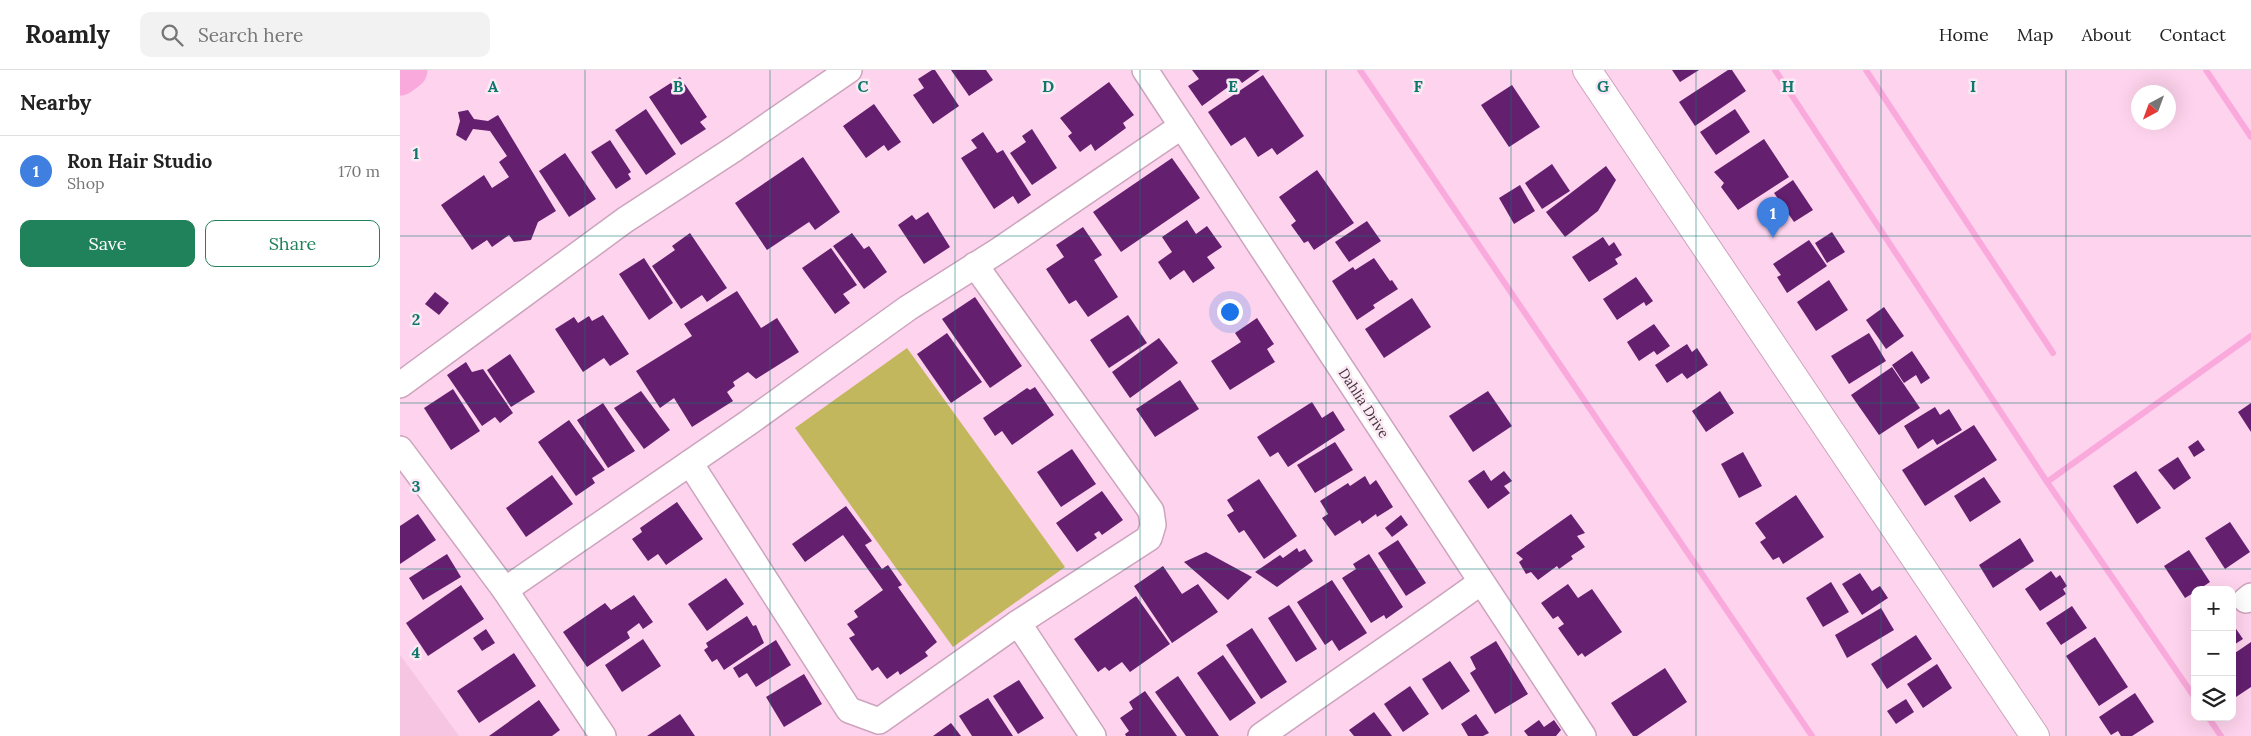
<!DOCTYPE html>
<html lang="en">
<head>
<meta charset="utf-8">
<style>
	body { margin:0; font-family:Lora,serif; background:#f2f2f2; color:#222 }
	.controls { position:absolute; right:15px; bottom:15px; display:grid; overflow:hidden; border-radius:10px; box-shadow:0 5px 20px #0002 }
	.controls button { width:45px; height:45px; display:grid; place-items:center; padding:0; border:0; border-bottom:1px solid #e0e0e0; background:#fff; color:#222; font:25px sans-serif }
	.compass { position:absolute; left:1731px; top:15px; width:45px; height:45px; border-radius:50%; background:#fff; box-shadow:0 5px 20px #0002; rotate:221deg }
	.you { position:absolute; left:829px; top:241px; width:18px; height:18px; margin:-12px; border:4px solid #fff; border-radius:50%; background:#1a73e8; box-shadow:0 0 0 8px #1a73e833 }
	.badge { display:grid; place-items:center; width:32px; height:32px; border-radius:50%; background:#20825a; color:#fff; font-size:16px; font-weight:700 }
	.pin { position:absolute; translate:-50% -41px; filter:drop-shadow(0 1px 2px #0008) }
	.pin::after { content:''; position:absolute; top:26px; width:18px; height:15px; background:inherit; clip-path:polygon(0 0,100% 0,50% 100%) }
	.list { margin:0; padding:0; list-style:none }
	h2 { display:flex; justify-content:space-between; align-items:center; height:65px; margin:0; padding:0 20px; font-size:21px }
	h2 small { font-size:16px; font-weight:400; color:#767676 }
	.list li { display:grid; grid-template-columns:32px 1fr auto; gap:15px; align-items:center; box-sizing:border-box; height:70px; padding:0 20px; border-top:1px solid #e0e0e0 }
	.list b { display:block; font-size:19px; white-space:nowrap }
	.list p { margin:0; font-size:16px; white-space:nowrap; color:#767676 }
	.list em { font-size:16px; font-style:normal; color:#767676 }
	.actions { display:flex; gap:10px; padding:15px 20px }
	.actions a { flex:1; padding:11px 0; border:1px solid #20825a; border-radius:10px; text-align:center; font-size:18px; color:#20825a }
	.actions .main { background:#20825a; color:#fff }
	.icon { flex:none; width:28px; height:28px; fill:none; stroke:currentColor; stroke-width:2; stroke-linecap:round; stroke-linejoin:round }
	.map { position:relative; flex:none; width:1851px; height:666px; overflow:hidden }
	header { display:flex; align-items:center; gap:30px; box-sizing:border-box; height:70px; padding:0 25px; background:#fff; border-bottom:1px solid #e0e0e0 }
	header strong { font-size:24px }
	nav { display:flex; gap:28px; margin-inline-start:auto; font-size:18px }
	.search { width:350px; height:45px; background:#f2f2f2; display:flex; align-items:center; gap:12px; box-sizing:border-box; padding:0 18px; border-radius:10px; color:#767676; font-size:19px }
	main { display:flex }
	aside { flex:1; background:#fff }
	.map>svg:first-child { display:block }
	.built { fill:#f6c5e2 }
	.green { fill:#c3b75d }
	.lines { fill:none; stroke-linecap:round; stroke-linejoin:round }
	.stream { stroke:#faa9dc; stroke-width:6 }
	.river { stroke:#faa9dc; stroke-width:39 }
	.building { fill:#641f6f }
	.street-casing { stroke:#cca4bd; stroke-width:28 }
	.secondary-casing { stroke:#cca4bd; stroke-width:30 }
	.street { stroke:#fff; stroke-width:25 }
	.secondary { stroke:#fff; stroke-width:28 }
	.grid { fill:none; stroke:#0f766e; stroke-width:1; stroke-opacity:0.55 }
	.labels { text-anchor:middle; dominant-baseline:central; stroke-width:5; stroke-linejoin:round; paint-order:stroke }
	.street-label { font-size:14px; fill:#43333d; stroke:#fbe9f3 }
	.grid-label { font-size:16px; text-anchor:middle; font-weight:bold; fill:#0f766e; stroke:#fbe9f3; stroke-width:5; stroke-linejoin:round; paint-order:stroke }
</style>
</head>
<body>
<header>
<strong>Roamly</strong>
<div class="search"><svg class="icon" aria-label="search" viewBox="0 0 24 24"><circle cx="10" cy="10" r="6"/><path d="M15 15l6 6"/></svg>Search here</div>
<nav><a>Home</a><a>Map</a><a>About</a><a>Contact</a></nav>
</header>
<main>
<aside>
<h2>Nearby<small></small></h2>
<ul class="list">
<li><span class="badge" style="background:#3f7fe0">1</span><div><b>Ron Hair Studio</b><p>Shop</p></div><em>170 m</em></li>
</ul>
<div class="actions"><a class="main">Save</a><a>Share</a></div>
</aside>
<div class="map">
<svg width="1851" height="666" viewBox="0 0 1851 666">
	<rect width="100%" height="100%" fill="#fed3ed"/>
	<polygon class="built" points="0,585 17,608 59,666 0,666"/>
	<polygon class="green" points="507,278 665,497 553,577 395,358"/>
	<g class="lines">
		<g class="stream">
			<polyline points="960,0 1412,666"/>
			<polyline points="1375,0 1647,412 1795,628"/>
			<polyline points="1466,0 1653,283"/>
			<polyline points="1806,0 1851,67"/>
			<polyline points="1647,412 1851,266"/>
			<polyline points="1808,647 1821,666"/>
		</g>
		<polyline class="river" points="0,6 8,0"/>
	</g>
	<g class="building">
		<polygon points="532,0 535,0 559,36 533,54 513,25 524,18 518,9"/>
		<polygon points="551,0 586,0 593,10 569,26"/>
		<polygon points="792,0 860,0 842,13 839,9 802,36 788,16 799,9"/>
		<polygon points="1272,0 1299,0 1280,12"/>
		<polygon points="1328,0 1332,0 1346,21 1295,56 1279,32"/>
		<polygon points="863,5 904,66 877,85 872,78 858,87 845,67 831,76 808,42"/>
		<polygon points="280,7 307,47 300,52 306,59 281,75 249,27"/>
		<polygon points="709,12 734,45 723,53 726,58 695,81 691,74 680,82 668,66 672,63 660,48"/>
		<polygon points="1112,15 1140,57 1109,77 1081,35"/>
		<polygon points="474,34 501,72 488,81 484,75 466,88 443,56"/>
		<polygon points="246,39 276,84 246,105 215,60"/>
		<polygon points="1335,39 1350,62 1316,85 1300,62"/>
		<polygon points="68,40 74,49 88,51 98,45 156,141 138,152 131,170 114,172 109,165 92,177 87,170 72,180 41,135 84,105 92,118 109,107 99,92 107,86 90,61 73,59 66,71 56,65 60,51 58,42"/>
		<polygon points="632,59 657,98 632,115 610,83 626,72 622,66"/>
		<polygon points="583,62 597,83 603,80 631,125 618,134 613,126 594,139 561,88 577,78 571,70"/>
		<polygon points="1364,69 1389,107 1338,140 1321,117 1324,113 1314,102"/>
		<polygon points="210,70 231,102 228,104 231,109 216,119 191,82"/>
		<polygon points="165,83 196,129 169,147 139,101"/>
		<polygon points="403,87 440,142 415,160 409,152 367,180 335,133"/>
		<polygon points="772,88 800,128 721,182 693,142"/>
		<polygon points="1152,94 1170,121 1142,139 1125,113"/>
		<polygon points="1206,96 1216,110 1198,141 1165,167 1146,142"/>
		<polygon points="917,100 954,153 914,180 908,171 904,173 891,155 896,151 879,127"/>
		<polygon points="1393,110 1413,140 1394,152 1374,123"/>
		<polygon points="1120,115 1135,141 1114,154 1099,128"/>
		<polygon points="528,142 550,177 524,194 498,155 512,145 516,150"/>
		<polygon points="787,150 796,164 807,156 822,177 807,187 815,198 793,213 784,200 770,210 758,192 772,182 762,167"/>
		<polygon points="967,151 981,171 949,192 935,172"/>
		<polygon points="683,157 702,185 694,190 718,227 688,247 676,230 669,234 646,199 664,187 656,175"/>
		<polygon points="1432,162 1445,182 1427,193 1415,173"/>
		<polygon points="290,163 327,218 307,232 302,225 281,239 252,196 275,180 272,176"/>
		<polygon points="452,163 464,179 469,176 487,202 464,219 433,176"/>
		<polygon points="1203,167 1209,176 1214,172 1222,185 1215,189 1218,194 1189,212 1172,187"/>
		<polygon points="1409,170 1427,196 1387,223 1377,207 1381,205 1373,194"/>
		<polygon points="431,178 457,215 443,224 450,233 435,244 402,198"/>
		<polygon points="244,188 273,233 249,250 219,204"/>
		<polygon points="974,188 990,211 992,210 998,219 973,235 975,238 957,250 932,211 953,197 955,200"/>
		<polygon points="1236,207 1253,231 1246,236 1244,232 1217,250 1203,229"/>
		<polygon points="1429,210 1448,240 1416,261 1397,232"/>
		<polygon points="337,221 361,258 377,248 399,282 356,309 348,302 333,312 335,316 327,322 333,331 292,357 274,328 260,338 236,301 292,266 284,254"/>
		<polygon points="35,222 49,233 39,245 25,234"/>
		<polygon points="575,227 622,296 590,318 542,249"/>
		<polygon points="1012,228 1031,257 984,288 965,259"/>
		<polygon points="1484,237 1504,266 1486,279 1466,250"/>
		<polygon points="203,245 229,284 210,296 204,288 183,302 155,259 174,247 178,253 189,246 192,251"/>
		<polygon points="728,245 747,273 709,298 690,270"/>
		<polygon points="857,248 874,274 867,279 875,292 830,320 811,291 841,272 835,263"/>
		<polygon points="1254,254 1270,276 1257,285 1254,281 1239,291 1227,272"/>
		<polygon points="547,263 582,312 551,333 517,284"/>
		<polygon points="1469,263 1486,291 1449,314 1431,286"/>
		<polygon points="759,268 778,293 730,328 712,302"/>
		<polygon points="1287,274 1292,282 1297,278 1308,295 1287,309 1282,303 1267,313 1255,295"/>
		<polygon points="1512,281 1530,308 1521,314 1516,305 1504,313 1492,295"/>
		<polygon points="110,284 135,322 111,337 87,300"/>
		<polygon points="66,292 72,302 83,299 113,343 100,353 95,347 82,356 47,305"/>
		<polygon points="1492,297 1520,338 1479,365 1451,325"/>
		<polygon points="780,310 799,339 755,367 736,339"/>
		<polygon points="635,317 654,345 612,375 602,361 595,366 583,348 627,318 630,320"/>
		<polygon points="53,319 80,361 51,380 24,338"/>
		<polygon points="241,321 270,360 244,379 214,338"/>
		<polygon points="1088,321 1112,356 1073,382 1049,346"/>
		<polygon points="1320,321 1334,343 1306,362 1292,341"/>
		<polygon points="912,332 922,348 933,341 945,360 888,397 878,382 870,387 857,367"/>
		<polygon points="203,333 235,381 208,398 177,350"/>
		<polygon points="1851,333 1851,362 1838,342"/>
		<polygon points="1535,337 1540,345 1549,339 1562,360 1537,375 1533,369 1518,379 1504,356"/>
		<polygon points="169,350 205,400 192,408 195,413 176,426 138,372"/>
		<polygon points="1574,355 1597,390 1525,436 1502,400"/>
		<polygon points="1798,370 1805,380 1794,387 1788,377"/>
		<polygon points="935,372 953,400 915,423 897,395"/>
		<polygon points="672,379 696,414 661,437 637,402"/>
		<polygon points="1343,382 1362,416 1339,428 1321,394"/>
		<polygon points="1778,387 1791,408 1774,420 1758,400"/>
		<polygon points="1084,400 1091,411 1104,401 1112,411 1104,416 1110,423 1088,439 1068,411"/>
		<polygon points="1736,401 1761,438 1737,454 1713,416"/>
		<polygon points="152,405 173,434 126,467 106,438"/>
		<polygon points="965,406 970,415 976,410 993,437 977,447 976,444 962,454 960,450 935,466 922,448 928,444 920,431 948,413 950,416"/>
		<polygon points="1584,407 1601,432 1570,452 1554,426"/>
		<polygon points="859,409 897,466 864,489 844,460 839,463 827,445 834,441 827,430"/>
		<polygon points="702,421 723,450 702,465 699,461 694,464 697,468 677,482 656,453"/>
		<polygon points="1396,425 1424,467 1383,494 1379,487 1373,490 1360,472 1366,468 1355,453"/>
		<polygon points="277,432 303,469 266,495 258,484 248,491 232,469 242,462 240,458"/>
		<polygon points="446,436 472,471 465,475 482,499 488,495 502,515 498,517 537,572 525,582 528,586 500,605 498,601 487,609 478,597 472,601 449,568 455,565 447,554 458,547 454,541 483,520 443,465 405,492 392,474"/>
		<polygon points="18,444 36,470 0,494 0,456"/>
		<polygon points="1171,444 1185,463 1177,466 1185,477 1171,486 1173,489 1159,499 1157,496 1138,510 1131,502 1126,504 1119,492 1123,489 1116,483"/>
		<polygon points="1001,445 1008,455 992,467 985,458"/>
		<polygon points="1830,452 1850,482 1825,499 1805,468"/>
		<polygon points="1620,468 1634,491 1593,518 1579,495"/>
		<polygon points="998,470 1026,513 1006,526 978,483"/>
		<polygon points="897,478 899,482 905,479 913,491 877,517 855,502 880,485 883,488"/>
		<polygon points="1789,480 1810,512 1798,520 1795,520 1795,522 1785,528 1764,496"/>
		<polygon points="806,482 852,507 828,530 784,492"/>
		<polygon points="47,484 61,507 23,530 9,508"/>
		<polygon points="969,484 1003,537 986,549 984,545 971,553 942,508 956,499 953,494"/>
		<polygon points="763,496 782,524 798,514 818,542 772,573 734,516"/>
		<polygon points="1651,501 1656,508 1660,505 1667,516 1663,519 1666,524 1640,541 1625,519"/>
		<polygon points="1460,503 1472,521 1480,516 1488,528 1462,545 1442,514"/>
		<polygon points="326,508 344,534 307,561 288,534"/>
		<polygon points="932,510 967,563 939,581 932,570 925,575 897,532"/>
		<polygon points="1431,512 1449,542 1423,557 1406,528"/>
		<polygon points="1168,514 1178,528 1192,519 1222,562 1185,587 1182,583 1178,586 1158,558 1164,554 1158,546 1153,549 1141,533"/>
		<polygon points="61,515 84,549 28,586 6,553"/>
		<polygon points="234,525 253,552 243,559 239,553 227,562 230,568 187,597 163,562 205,533 211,540"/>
		<polygon points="736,526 770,574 730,602 722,592 709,601 705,597 698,602 674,569"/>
		<polygon points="889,535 917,579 896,592 868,548"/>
		<polygon points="1672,536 1687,558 1661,575 1646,553"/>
		<polygon points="1481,538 1494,560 1447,588 1435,565"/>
		<polygon points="347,546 353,556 356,555 364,573 324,600 317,589 312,592 304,580 308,577 306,573"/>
		<polygon points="1832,553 1843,569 1832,576"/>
		<polygon points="852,558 887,612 861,629 826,575"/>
		<polygon points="86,559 95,573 82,581 73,568"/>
		<polygon points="1516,565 1532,589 1487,619 1471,594"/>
		<polygon points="1695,567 1728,617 1699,636 1666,586"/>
		<polygon points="243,569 261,596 222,622 205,595"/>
		<polygon points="376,570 391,595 356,617 347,603 339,608 333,598"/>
		<polygon points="1096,571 1128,624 1095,644 1070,603 1076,599 1070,587"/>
		<polygon points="1851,572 1851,617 1833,629 1832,585"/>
		<polygon points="114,583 136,616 79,653 57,621"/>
		<polygon points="823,585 856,633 830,651 797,603"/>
		<polygon points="1050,591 1070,621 1042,640 1022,609"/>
		<polygon points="1537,594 1552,618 1523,638 1507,614"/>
		<polygon points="1265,598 1287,632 1237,666 1233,666 1211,633"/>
		<polygon points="404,604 422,634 384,657 366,627"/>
		<polygon points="778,606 819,666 786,666 755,622"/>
		<polygon points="619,610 644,648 618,664 593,626"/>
		<polygon points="1010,616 1029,644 1003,662 984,634"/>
		<polygon points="745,621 777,666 726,666 725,664 729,661 720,648 733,639 729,632"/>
		<polygon points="1735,623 1754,652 1732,666 1721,666 1718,661 1711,665 1699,647"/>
		<polygon points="588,628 613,666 572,666 559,646"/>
		<polygon points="1506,629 1514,642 1496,654 1487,641"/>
		<polygon points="139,630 160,660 152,666 89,666"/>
		<polygon points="974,642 992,666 954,666 949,660"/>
		<polygon points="280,644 295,666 247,666"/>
		<polygon points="1076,644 1089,663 1083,666 1068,666 1061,654"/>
		<polygon points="1139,650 1144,657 1154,650 1161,660 1156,666 1128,666 1124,661"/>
		<polygon points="551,653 561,666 533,666"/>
	</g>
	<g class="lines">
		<defs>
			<g id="street">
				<polyline points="745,0 1183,666"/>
				<polyline points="0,315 225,150 334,79 449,0"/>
				<polyline points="0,379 105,520 203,666"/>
				<polyline points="290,393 449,640 479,651 618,553 749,468 753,455 751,441 575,195"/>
				<polyline points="105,520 348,353 508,238 598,181 782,56"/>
				<polyline points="1846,530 1851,526"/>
				<polyline points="618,553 693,666"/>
				<path d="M861,666C934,614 1008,565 1081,512"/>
			</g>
			<polyline id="secondary" points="1187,0 1635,666"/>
		</defs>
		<use href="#street" class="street-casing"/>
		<use href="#secondary" class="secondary-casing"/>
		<use href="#street" class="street"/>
		<use href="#secondary" class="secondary"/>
	</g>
	<path class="grid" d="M185,0V666M370,0V666M555,0V666M740,0V666M926,0V666M1111,0V666M1296,0V666M1481,0V666M1666,0V666M0,166H1851M0,333H1851M0,499H1851"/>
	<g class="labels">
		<g class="street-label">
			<text transform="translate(964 333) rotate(57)">Dahlia Drive</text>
		</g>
	</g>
	<g class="grid-label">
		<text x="93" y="22">A</text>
		<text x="278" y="22">B</text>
		<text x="463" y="22">C</text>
		<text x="648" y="22">D</text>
		<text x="833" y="22">E</text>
		<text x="1018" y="22">F</text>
		<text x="1203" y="22">G</text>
		<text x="1388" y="22">H</text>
		<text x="1573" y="22">I</text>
		<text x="16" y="89">1</text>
		<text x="16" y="255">2</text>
		<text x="16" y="422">3</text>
		<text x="16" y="588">4</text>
	</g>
</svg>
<div class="controls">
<button>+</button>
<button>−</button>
<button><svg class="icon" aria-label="layers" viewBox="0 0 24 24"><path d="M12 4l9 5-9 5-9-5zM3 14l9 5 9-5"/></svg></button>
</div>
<svg class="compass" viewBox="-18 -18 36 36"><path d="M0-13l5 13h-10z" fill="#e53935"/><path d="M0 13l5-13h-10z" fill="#767676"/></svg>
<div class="you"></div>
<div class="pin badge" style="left:1373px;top:168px;background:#3f7fe0">1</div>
</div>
</main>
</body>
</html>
